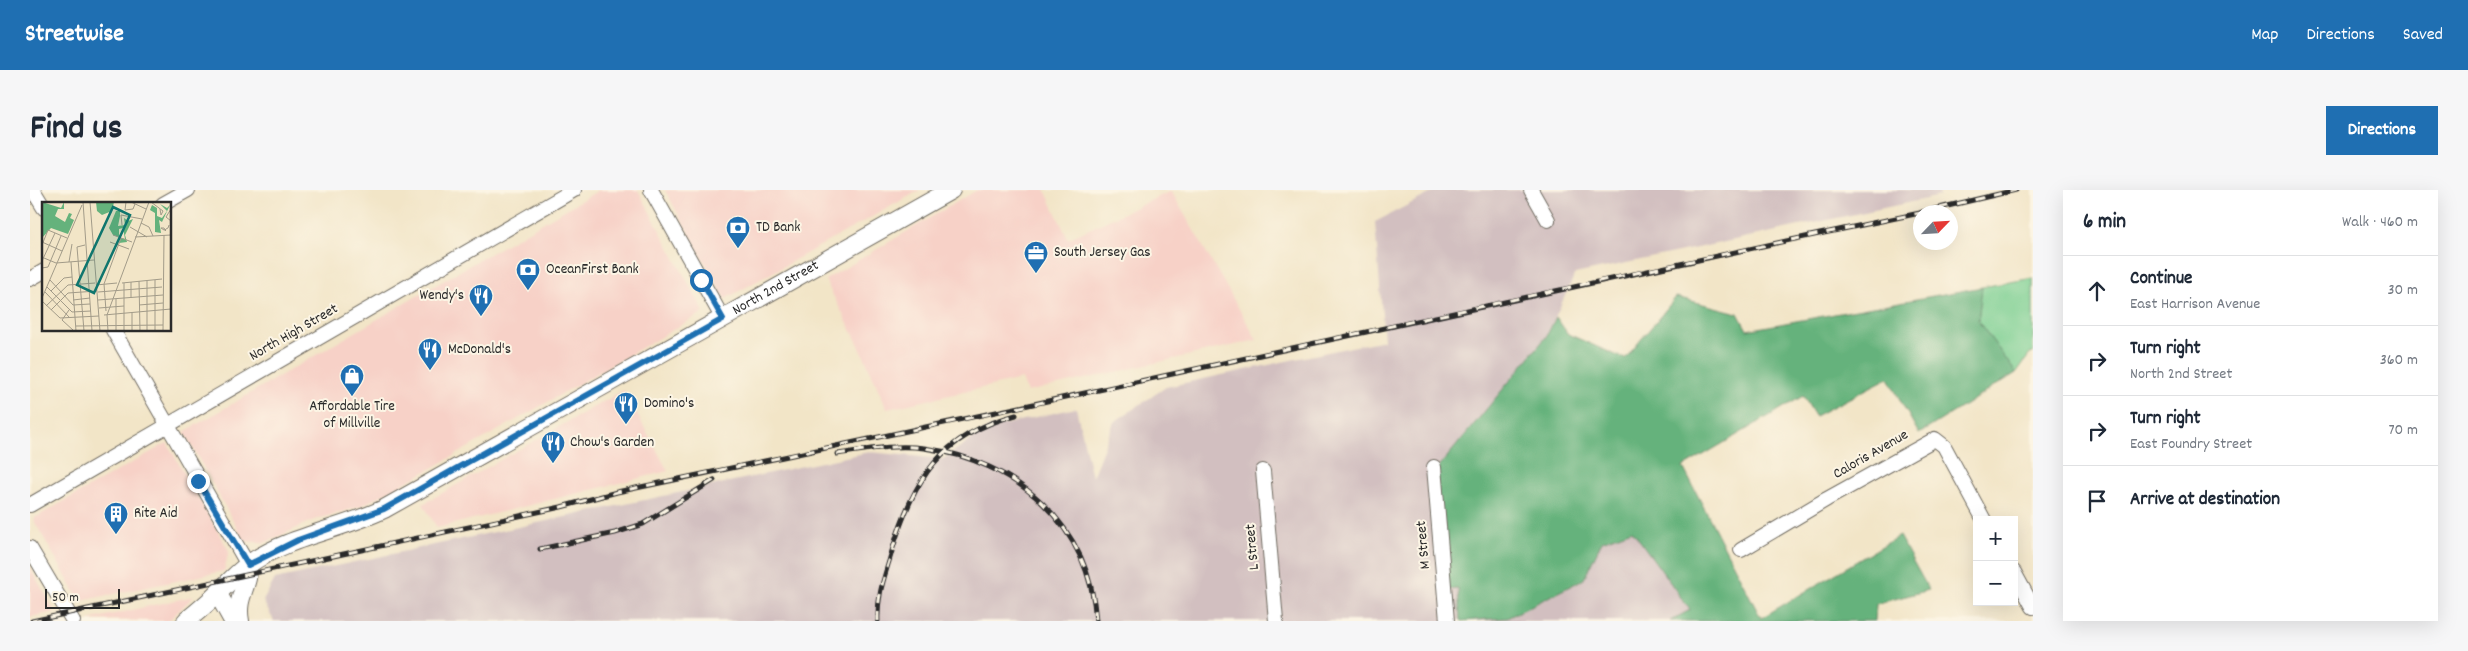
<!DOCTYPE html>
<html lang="en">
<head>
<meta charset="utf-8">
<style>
	body { margin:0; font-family:Dekko,sans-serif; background:#f6f6f7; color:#1f2937 }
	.controls { position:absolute; right:15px; bottom:15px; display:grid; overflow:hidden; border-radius:0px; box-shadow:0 5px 20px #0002 }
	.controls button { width:45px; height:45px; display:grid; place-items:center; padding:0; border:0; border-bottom:1px solid #e0e1e3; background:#fff; color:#1f2937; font:25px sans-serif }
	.compass { position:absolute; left:1883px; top:15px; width:45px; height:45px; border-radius:50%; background:#fff; box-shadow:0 5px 20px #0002; rotate:65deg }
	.scale { position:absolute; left:15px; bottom:12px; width:75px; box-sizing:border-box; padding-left:5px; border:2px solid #2b2b2b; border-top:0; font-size:14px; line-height:18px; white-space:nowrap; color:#2b2b2b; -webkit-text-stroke:4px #fcf5e5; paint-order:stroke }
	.stop { position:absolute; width:15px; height:15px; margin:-11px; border:4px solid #1f6fb2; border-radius:50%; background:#fff }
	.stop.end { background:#1f6fb2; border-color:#fff; box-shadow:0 1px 5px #0008 }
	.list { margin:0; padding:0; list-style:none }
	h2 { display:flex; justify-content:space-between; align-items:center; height:65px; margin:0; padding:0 20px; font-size:21px }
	h2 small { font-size:16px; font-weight:400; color:#747a83 }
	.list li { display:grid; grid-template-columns:32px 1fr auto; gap:15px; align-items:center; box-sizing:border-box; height:70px; padding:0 20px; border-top:1px solid #e0e1e3 }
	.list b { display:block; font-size:19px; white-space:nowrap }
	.list p { margin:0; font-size:16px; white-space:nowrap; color:#747a83 }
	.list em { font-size:16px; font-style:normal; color:#747a83 }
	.icon { flex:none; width:28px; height:28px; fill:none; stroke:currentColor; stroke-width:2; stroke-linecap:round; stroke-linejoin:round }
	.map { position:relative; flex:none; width:2003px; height:431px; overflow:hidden; border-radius:0px }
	header { display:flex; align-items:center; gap:30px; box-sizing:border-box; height:70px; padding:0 25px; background:#1f6fb2; color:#fff }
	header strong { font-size:24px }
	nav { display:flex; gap:28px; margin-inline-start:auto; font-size:18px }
	.intro { display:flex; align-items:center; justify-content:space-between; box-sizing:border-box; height:120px; padding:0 30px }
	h1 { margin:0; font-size:35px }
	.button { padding:12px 22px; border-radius:0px; background:#1f6fb2; color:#fff; font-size:18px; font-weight:700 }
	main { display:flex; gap:30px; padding:0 30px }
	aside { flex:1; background:#fff; border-radius:0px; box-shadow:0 5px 20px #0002 }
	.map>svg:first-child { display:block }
	.built { fill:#f7d1c7 }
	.industrial { fill:#d2bfc0 }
	.green { fill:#7ccf92; stroke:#547d5e }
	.forest { fill:#65b27c; stroke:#486e54 }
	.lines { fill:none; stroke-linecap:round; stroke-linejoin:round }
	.minor-casing { stroke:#716c62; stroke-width:16 }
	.major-casing { stroke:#716c62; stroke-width:20 }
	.minor { stroke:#fff; stroke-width:14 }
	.major { stroke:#fff; stroke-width:18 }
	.rail-casing { stroke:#2b2b2b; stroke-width:5 }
	.rail { stroke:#fcf5e5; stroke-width:3; stroke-dasharray:9; stroke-linecap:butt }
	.route { stroke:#1f6fb2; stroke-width:6 }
	.labels { text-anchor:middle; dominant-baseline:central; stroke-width:4; stroke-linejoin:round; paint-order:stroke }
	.poi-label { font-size:15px; fill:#2b2b2b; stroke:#fcf5e5; text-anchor:start }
	.street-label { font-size:15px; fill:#2b2b2b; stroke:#fcf5e5 }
	.inset-road { fill:none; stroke:#a29b89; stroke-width:1 }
	.view { fill:#0f766e; fill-opacity:0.15; stroke:#0f766e; stroke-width:2.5 }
	.inset-edge { fill:none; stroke:#2b2b2b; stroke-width:2.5 }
</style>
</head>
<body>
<header>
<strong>Streetwise</strong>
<nav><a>Map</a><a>Directions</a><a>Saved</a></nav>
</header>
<div class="intro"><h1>Find us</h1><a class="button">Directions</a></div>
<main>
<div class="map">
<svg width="2003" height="431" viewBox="0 0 2003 431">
	<rect width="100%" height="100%" fill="#fcf5e5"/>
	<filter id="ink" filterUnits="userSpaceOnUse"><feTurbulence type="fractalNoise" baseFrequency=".02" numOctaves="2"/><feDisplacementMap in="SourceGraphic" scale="10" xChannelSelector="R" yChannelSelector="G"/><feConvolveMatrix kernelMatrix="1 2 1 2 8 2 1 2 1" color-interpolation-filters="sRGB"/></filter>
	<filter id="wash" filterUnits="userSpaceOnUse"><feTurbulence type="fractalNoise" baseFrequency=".0096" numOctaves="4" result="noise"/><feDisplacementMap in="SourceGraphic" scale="20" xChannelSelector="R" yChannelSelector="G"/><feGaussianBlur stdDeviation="1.12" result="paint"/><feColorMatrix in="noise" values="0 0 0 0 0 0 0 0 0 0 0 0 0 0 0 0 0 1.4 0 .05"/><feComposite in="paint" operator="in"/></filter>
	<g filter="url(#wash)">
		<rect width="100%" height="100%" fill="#f2e5c7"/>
		<g class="built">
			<polygon points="569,0 608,0 674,122 406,276 329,317 284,330 234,353 214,351 154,242"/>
			<polygon points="635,0 890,0 695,109"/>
			<polygon points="947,0 1015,0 1038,49 1141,1 1227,150 997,202 992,189 857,219 829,155 795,90"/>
			<polygon points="594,200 638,281 407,338 393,314"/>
			<polygon points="137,253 199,361 194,381 50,411 3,329"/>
			<polygon points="0,377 25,422 0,427"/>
			<polygon points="164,406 138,431 58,430"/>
		</g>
		<g class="industrial">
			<polygon points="1407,0 1908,0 1910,6 1545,84 1516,147 1403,284 1415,399 1428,398 1430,431 244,431 233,411 245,389 839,262 913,269 958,238 1046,218 1062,287 1084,232 1136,197 1354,150 1345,32"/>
			<polygon points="1602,340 1660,420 1640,431 1434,431 1477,428 1553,390 1572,351"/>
		</g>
		<polygon class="green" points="2003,88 2003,163 2000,164 1986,183 1948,131 1952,97"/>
		<polygon class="forest" points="1952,97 1948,131 1986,183 1889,244 1858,188 1785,226 1773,206 1653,277 1731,428 1869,346 1899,400 1846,414 1845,431 1640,431 1660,420 1602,340 1572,351 1554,389 1477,428 1430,431 1428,399 1414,400 1403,284 1516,147 1526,127 1538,144 1595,169 1646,107 1708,123 1717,140"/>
	</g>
	<g filter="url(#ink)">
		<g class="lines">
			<defs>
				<g id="minor">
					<polyline points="3,0 14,18"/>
					<polyline points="621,0 693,129"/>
					<polyline points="1501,0 1518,30"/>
					<polyline points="133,14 158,0"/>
					<polyline points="0,89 14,81"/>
					<polyline points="83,140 218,375"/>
					<polyline points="1404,277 1417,431"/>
					<polyline points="1233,281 1246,431"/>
					<polyline points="0,315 544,0"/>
					<polyline points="0,358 43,431"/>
					<polyline points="1711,360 1797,309 1905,249 1914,256 1954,330"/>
					<polyline points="1984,382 2003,417"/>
				</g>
				<g id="major">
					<polyline points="188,404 203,431"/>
					<path id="s1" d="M156,431C167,422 178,413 188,403C198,393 207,383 219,374C259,346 310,340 354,319L921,0"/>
					<path d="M210,431C205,407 220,395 218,375"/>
				</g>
			</defs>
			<use href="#minor" class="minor-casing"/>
			<use href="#major" class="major-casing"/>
			<use href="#minor" class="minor"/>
			<use href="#major" class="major"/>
			<defs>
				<g id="rail">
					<polyline points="1892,22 1986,0"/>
					<path d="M807,264C836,260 865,254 894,258C987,271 1060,335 1066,431"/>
					<polyline points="510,359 585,343 613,334 684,290"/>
					<path d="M2,431L531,317L587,302C750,267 915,234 1078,198C1349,139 1619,79 1890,23"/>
					<path d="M848,431C847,404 855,386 862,361C884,289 910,245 986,225"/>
				</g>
			</defs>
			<use href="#rail" class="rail-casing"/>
			<use href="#rail" class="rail"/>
		</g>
	</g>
	<g class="lines" filter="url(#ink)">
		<polyline class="route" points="168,291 218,375 268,350 354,319 693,129 671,90"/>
	</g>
	<defs>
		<symbol id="bank-pin" viewBox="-11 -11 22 30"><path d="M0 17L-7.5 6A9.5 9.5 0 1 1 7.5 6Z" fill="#1f6fb2" stroke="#fcf5e5"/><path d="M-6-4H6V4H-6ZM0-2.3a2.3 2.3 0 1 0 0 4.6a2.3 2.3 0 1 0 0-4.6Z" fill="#fff"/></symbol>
		<symbol id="office-pin" viewBox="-11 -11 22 30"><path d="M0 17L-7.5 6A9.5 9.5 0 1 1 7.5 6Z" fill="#1f6fb2" stroke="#fcf5e5"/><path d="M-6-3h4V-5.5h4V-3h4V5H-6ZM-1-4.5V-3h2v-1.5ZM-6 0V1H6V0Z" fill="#fff"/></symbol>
		<symbol id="restaurant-pin" viewBox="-11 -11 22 30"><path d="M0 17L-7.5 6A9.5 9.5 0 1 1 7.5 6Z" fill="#1f6fb2" stroke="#fcf5e5"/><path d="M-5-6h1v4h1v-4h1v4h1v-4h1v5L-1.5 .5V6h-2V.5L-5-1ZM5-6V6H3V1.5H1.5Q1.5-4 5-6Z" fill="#fff"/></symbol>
		<symbol id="shop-pin" viewBox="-11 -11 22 30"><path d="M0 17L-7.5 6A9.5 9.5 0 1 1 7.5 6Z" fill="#1f6fb2" stroke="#fcf5e5"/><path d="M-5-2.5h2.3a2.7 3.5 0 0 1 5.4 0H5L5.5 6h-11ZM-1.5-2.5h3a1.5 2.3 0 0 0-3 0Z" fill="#fff"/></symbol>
		<symbol id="building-pin" viewBox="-11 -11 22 30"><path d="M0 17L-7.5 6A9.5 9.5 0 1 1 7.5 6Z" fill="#1f6fb2" stroke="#fcf5e5"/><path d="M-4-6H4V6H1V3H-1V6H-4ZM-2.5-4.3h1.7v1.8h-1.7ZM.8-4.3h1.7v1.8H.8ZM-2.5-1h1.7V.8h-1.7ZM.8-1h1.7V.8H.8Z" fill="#fff"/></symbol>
	</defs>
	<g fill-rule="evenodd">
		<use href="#bank-pin" x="694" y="24" width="28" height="38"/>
		<use href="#office-pin" x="992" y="49" width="28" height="38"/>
		<use href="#bank-pin" x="484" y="66" width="28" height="38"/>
		<use href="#restaurant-pin" x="437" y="92" width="28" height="38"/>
		<use href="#restaurant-pin" x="386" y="146" width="28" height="38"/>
		<use href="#shop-pin" x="308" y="172" width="28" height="38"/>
		<use href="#restaurant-pin" x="582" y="200" width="28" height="38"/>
		<use href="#restaurant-pin" x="509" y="239" width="28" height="38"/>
		<use href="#building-pin" x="72" y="310" width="28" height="38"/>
	</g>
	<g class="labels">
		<g class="poi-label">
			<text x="726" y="38">TD Bank</text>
			<text x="1024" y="63">South Jersey Gas</text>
			<text x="516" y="80">OceanFirst Bank</text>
			<text x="434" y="106" text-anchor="end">Wendy's</text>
			<text x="418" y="160">McDonald's</text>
			<text x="614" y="214">Domino's</text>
			<text x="322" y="217" text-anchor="middle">Affordable Tire<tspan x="322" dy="17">of Millville</tspan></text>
			<text x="540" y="253">Chow's Garden</text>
			<text x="104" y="324">Rite Aid</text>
		</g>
		<g class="street-label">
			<text stroke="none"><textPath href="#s1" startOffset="681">North 2nd Street</textPath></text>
			<text transform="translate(264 143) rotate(-30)">North High Street</text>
			<text transform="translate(1841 265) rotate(-30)">Caloris Avenue</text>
			<text transform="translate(1394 355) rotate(-95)">M Street</text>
			<text transform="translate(1223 357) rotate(-95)">L Street</text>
		</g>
	</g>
	<g transform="translate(12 12)">
		<rect width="129" height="129" fill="#f2e5c7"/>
		<path d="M0,0L19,6L22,0V7H16L13,14L23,20L27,11L30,12L28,16L32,18L26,32L9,26L0,36ZM54,0H72L70,9L60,13L55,9ZM118,2L125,6L128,3L120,20L117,18L119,31L113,30V11L108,8L110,3L115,6V14L120,16L125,9ZM74,9H78V14L76,24L83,23L82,16L86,19L91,17L83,33L85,40L77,41L79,36L83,37L81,26L77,27V35L71,33L67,26Z" fill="#65b27c"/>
		<path class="inset-road" d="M41,0L50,129M48,0L58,129M84,0L83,8L91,7L93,2M89,0L104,7M109,0L121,9L119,13L118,7M129,7L124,15L129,19M99,21L107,25L111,34M80,23L79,13L100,17M88,25L105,35M124,29L123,28L122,26H119L122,28H123L124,27L126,26L127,23M71,33L90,40M93,35L129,33M0,40L20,49M68,40L87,47M0,43L6,28L25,36M2,56L14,61L52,58M0,59L13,31M27,60L30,42M29,60L34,129M0,66L6,65L19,34M8,78L31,103L48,102M113,78V129M97,79L98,129M105,79V129M89,80V96M80,81L120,77M82,81V129M54,83L75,81M5,85L30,110L49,109M9,89L22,76L30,75M3,90L28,116M56,90L120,85M0,96L40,3M74,97V129M31,98L48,96M56,98L121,93M0,99L18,116L57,114M97,103L121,101M4,104L26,83L53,81M57,106L82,104M9,108L26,91L55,89M27,108L20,118L32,129M64,109L62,82L79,36M90,111V129M62,113L129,107M65,113L66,129M65,113L107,0M34,124L121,123M42,129L35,45L43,43M121,129L122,33"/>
		<path class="view" d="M71,5L88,13L52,91L35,83Z"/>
		<rect width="129" height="129" class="inset-edge"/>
	</g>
</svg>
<div class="controls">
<button>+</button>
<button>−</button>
</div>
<svg class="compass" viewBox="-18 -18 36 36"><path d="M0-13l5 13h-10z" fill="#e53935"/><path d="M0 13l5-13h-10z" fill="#747a83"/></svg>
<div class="scale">50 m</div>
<div class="stop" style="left:671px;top:90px"></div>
<div class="stop end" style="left:168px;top:291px"></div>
</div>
<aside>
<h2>6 min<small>Walk · 460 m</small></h2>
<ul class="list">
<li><svg class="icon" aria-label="ahead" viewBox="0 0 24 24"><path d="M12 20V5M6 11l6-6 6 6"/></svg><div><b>Continue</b><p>East Harrison Avenue</p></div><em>30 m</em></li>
<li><svg class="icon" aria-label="right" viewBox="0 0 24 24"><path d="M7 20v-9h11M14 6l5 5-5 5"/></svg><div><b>Turn right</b><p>North 2nd Street</p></div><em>360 m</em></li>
<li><svg class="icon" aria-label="right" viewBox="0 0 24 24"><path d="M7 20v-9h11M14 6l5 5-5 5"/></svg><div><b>Turn right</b><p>East Foundry Street</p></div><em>70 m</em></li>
<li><svg class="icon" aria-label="arrive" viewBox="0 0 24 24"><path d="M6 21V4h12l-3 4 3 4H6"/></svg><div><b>Arrive at destination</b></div></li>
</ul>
</aside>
</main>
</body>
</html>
